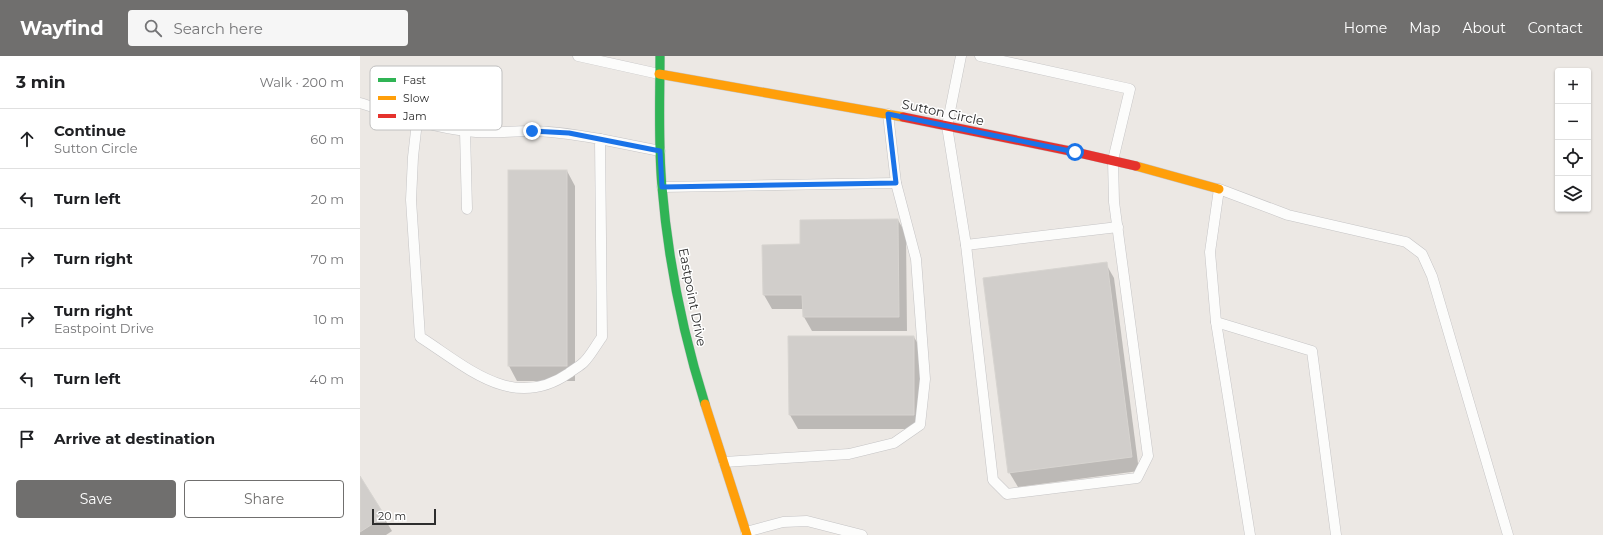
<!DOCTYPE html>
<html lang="en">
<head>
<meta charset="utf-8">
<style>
	body { margin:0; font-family:Montserrat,sans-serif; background:#f6f6f6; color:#202124 }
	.controls { position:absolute; right:12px; top:12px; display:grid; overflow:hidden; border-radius:4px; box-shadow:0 1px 3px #0004 }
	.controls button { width:36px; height:36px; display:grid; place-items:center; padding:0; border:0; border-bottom:1px solid #e0e0e0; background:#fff; color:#202124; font:20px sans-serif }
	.scale { position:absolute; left:12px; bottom:10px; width:64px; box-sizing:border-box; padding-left:4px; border:2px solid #2e2e2e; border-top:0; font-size:11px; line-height:14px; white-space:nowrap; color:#2e2e2e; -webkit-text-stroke:3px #fff; paint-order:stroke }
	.stop { position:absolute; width:12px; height:12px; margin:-9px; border:3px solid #1a73e8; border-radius:50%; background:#fff }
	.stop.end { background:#1a73e8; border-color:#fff; box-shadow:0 1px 4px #0008 }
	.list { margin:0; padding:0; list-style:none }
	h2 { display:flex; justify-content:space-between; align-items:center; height:52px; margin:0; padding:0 16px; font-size:17px }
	h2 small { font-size:13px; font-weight:400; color:#757577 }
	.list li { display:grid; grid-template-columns:26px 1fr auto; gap:12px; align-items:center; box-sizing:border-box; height:60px; padding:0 16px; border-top:1px solid #e0e0e0 }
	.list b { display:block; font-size:15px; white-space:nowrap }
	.list p { margin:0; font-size:13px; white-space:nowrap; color:#757577 }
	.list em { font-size:13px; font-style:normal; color:#757577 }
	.actions { display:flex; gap:8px; padding:12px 16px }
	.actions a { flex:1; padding:9px 0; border:1px solid #706f6e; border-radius:4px; text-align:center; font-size:14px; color:#706f6e }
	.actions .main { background:#706f6e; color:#fff }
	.icon { flex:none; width:22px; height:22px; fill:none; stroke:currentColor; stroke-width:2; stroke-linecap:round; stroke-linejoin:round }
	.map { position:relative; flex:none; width:1243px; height:479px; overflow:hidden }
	header { display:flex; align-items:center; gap:24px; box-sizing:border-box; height:56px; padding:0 20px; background:#706f6e; color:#fff }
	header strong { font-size:19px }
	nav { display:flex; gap:22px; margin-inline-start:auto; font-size:14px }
	.search { width:280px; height:36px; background:#f6f6f6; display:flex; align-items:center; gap:10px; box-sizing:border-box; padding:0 14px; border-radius:4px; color:#757577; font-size:15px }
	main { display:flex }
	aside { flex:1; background:#fff }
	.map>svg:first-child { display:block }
	.shadow { fill:#0003 }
	.building { fill:#d1cecb; stroke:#d7d4d0 }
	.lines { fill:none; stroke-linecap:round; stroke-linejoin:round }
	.lane-casing { stroke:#c5c4c5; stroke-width:11 }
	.fast-casing { stroke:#c5c4c5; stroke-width:10 }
	.slow-casing { stroke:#c5c4c5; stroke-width:10 }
	.jam-casing { stroke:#c5c4c5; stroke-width:10 }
	.lane { stroke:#fcfcfb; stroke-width:10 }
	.fast { stroke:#30b455; stroke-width:9 }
	.slow { stroke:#ff9f0a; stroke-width:9 }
	.jam { stroke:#e5322d; stroke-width:9 }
	.route { stroke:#1a73e8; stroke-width:5 }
	.labels { text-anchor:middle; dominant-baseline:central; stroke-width:3; stroke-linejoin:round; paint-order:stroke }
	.street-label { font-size:13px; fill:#2e2e2e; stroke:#fff }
	.key { fill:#fff; stroke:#c0c0c0; stroke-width:1 }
	.key-label { font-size:11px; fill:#2e2e2e }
</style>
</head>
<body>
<header>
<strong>Wayfind</strong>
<div class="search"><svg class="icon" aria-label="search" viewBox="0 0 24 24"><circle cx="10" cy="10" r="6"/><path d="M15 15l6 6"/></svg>Search here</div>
<nav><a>Home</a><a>Map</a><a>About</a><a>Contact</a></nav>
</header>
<main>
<aside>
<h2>3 min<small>Walk · 200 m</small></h2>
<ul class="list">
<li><svg class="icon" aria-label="ahead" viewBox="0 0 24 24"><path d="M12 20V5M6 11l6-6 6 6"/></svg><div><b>Continue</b><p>Sutton Circle</p></div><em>60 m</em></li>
<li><svg class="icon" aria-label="left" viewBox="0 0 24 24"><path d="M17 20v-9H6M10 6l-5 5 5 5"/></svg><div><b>Turn left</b></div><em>20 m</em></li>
<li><svg class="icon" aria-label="right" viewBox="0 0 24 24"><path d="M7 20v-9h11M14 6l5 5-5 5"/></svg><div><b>Turn right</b></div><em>70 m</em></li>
<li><svg class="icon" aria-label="right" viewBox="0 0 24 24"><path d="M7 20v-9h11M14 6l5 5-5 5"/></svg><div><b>Turn right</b><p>Eastpoint Drive</p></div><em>10 m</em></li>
<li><svg class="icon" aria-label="left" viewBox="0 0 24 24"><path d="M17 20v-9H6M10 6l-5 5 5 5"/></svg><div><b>Turn left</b></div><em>40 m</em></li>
<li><svg class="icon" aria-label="arrive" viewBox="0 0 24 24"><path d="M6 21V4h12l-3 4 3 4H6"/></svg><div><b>Arrive at destination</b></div></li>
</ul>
<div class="actions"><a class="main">Save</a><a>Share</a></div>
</aside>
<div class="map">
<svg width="1243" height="479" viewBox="0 0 1243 479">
	<rect width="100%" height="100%" fill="#ece8e4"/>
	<g class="shadow">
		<polygon points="149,115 207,115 215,130 215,325 157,325 149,310"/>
		<polygon points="538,164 546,178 547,275 452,275 444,261 443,253 412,253 404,239 441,189"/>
		<polygon points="746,208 754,222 779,415 658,431 649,416"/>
		<polygon points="429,281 554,281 562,295 562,373 438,373 430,359"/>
		<polygon points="0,422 32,475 26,479 0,479"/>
	</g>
	<g class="building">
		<rect x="148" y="114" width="59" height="196"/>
		<polygon points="538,163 539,261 443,261 442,239 403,239 402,189 440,188 440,164"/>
		<polygon points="747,206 772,401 648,417 623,222"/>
		<polygon points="428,280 554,280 554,359 429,359"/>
		<polygon points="0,420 25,460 0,476"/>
	</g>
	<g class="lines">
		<defs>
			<g id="lane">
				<polyline points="218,0 299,18"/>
				<polyline points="601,0 587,70 606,189 633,424 647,438 777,422 788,400 754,146 753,104 770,33 620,0"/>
				<path d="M0,47C35,58 70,71 106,75C128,78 149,75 170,75C194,75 217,79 240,83L242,281C236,289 231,299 224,306C220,310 214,313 209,317C153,356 107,311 60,281L51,144L53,101L57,66"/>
				<polyline points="105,75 107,153"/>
				<polyline points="240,83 300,95"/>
				<polyline points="302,131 536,127"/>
				<polyline points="606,189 758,171"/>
				<polyline points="856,266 952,295 976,479"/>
				<polyline points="364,406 489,398 534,387 560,369 565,323 556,203 536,127 528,58"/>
				<polyline points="386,476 423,466 447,465 502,479"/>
				<polyline points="890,479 856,266 850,196 859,133 928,159 1046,186 1062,198 1072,220 1148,479"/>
			</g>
			<path id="fast" d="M300,0C300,43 298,87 302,131C308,204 323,278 345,348"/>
			<g id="slow">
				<polyline points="299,18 543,61"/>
				<polyline points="776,110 859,133"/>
				<polyline points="345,348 387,479"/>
			</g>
			<polyline id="jam" points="543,61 715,96 776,110"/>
		</defs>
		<use href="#lane" class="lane-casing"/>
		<use href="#fast" class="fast-casing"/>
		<use href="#slow" class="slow-casing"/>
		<use href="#jam" class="jam-casing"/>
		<use href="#lane" class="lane"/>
		<use href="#fast" class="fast"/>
		<use href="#slow" class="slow"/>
		<use href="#jam" class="jam"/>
	</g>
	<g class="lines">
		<polyline class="route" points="172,75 209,77 300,95 302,131 536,127 528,58 715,96"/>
	</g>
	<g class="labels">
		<g class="street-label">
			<text transform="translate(583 56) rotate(12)">Sutton Circle</text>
			<text transform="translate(333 241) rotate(79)">Eastpoint Drive</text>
		</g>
	</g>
	<rect x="10" y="10" width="132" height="64" rx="6" class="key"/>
	<rect x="18" y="22" width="18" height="4" fill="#30b455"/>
	<rect x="18" y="40" width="18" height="4" fill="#ff9f0a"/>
	<rect x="18" y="58" width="18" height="4" fill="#e5322d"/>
	<g class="key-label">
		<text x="43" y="28">Fast</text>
		<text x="43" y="46">Slow</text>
		<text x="43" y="64">Jam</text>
	</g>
</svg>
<div class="controls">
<button>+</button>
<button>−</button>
<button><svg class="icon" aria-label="locate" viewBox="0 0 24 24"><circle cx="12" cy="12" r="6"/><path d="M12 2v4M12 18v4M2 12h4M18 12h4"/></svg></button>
<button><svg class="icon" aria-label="layers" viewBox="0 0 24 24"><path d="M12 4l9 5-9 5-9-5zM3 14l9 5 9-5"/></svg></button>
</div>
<div class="scale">20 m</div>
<div class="stop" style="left:715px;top:96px"></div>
<div class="stop end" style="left:172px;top:75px"></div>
</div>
</main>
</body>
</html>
